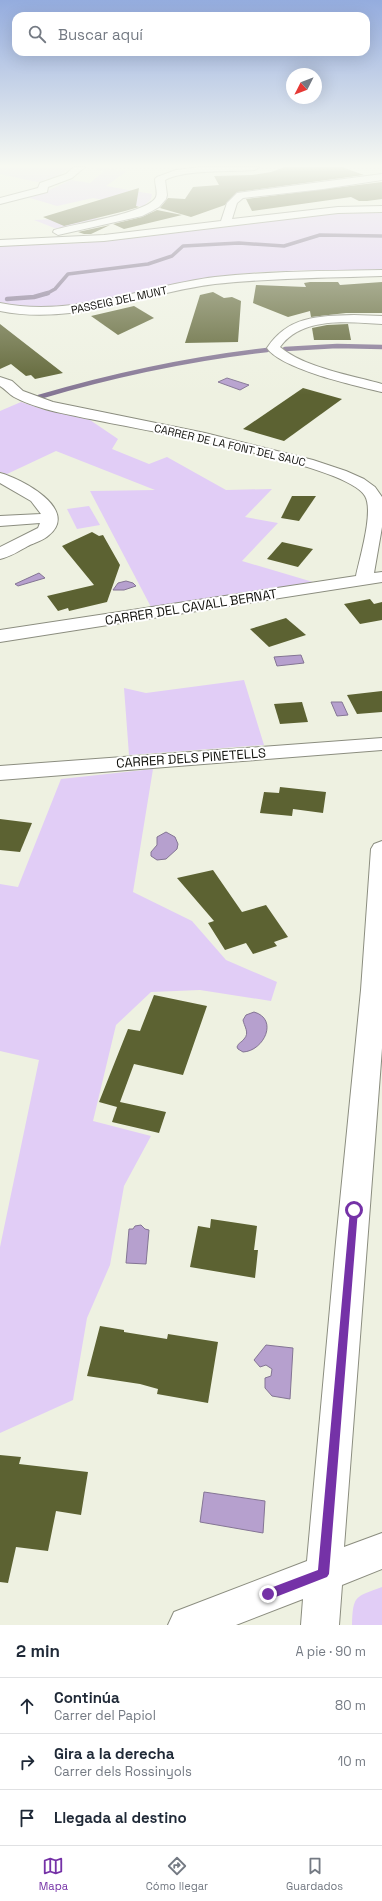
<!DOCTYPE html>
<html lang="es">
<head>
<meta charset="utf-8">
<style>
	body { margin:0; font-family:"Space Grotesk",sans-serif; background:#f6f6f7; color:#1f2937 }
	.compass { position:absolute; left:286px; top:68px; width:36px; height:36px; border-radius:50%; background:#fff; box-shadow:0 4px 16px #0002; rotate:228deg }
	.stop { position:absolute; width:12px; height:12px; margin:-9px; border:3px solid #7532a7; border-radius:50%; background:#fff }
	.stop.end { background:#7532a7; border-color:#fff; box-shadow:0 1px 4px #0008 }
	.list { margin:0; padding:0; list-style:none }
	h2 { display:flex; justify-content:space-between; align-items:center; height:52px; margin:0; padding:0 16px; font-size:17px }
	h2 small { font-size:13px; font-weight:400; color:#747a83 }
	.list li { display:grid; grid-template-columns:26px 1fr auto; gap:12px; align-items:center; box-sizing:border-box; height:56px; padding:0 16px; border-top:1px solid #e0e1e3 }
	.list b { display:block; font-size:15px; white-space:nowrap }
	.list p { margin:0; font-size:13px; white-space:nowrap; color:#747a83 }
	.list em { font-size:13px; font-style:normal; color:#747a83 }
	.icon { flex:none; width:22px; height:22px; fill:none; stroke:currentColor; stroke-width:2; stroke-linecap:round; stroke-linejoin:round }
	.map { position:relative; flex:none; width:382px; height:1625px; overflow:hidden }
	.search { position:absolute; background:#fff; box-shadow:0 4px 16px #0002; left:12px; right:12px; top:12px; height:44px; display:flex; align-items:center; gap:10px; box-sizing:border-box; padding:0 14px; border-radius:12px; color:#747a83; font-size:15px }
	.sheet { height:220px; background:#fff }
	nav { display:flex; justify-content:space-around; align-items:center; box-sizing:border-box; height:56px; border-top:1px solid #e0e1e3; background:#fff; font-size:11px; color:#747a83 }
	nav a { display:grid; justify-items:center; gap:2px }
	nav .on { color:#7532a7 }
	.map>svg:first-child { display:block }
	.green { fill:#e1cdf6 }
	.water { fill:#b6a0ce; stroke:#847594 }
	.lines { fill:none; stroke-linecap:round; stroke-linejoin:round }
	.stream-far1 { stroke:#847594; stroke-width:3.5 }
	.stream { stroke:#847594; stroke-width:4.5 }
	.building { fill:#5c6232 }
	.minor-casing { stroke:#8b8d7f; stroke-width:2 }
	.minor { fill:#fff; fill-rule:evenodd }
	.route { fill:#7532a7 }
	.labels { text-anchor:middle; dominant-baseline:central; stroke-width:4; stroke-linejoin:round; paint-order:stroke }
	.far-street-label { font-size:11px; fill:#11110c; stroke:#fff }
	.street-label { font-size:13px; fill:#11110c; stroke:#fff }
</style>
</head>
<body>
<div class="map">
<svg width="382" height="1625" viewBox="0 0 382 1625">
	<rect width="100%" height="100%" fill="#eef1e1"/>
	<g class="green">
		<polygon points="0,167 72,167 56,177 37,182 0,174"/>
		<polygon points="98,167 127,171 106,186 152,194 151,199 143,207 93,198 57,206 27,197 45,192 71,180 90,183 104,171 94,169"/>
		<polygon points="67,209 99,219 57,229 34,220 55,219 66,212"/>
		<path d="M382,212V270C328,271 272,268 218,277C154,287 62,321 0,302V246L84,243L313,215Z"/>
		<polygon points="21,402 45,410 90,420 118,439 112,449 149,464 167,457 226,490 272,489 245,517 278,523 242,561 313,582 151,607 90,491 155,490 56,451 7,474 0,472 0,411"/>
		<polygon points="89,506 100,525 77,529 67,509"/>
		<polygon points="244,680 264,745 129,755 124,688 146,693"/>
		<polygon points="153,769 133,892 192,921 226,960 277,982 271,1001 200,990 151,992 116,1025 93,1121 151,1136 124,1186 110,1265 87,1318 73,1400 0,1433 0,1247 39,1060 0,1051 0,884 18,887 61,779"/>
		<path d="M382,1587V1625H352C353,1595 355,1597 382,1587Z"/>
	</g>
	<g class="water">
		<polygon points="227,378 249,385 240,390 218,382"/>
		<polygon points="39,573 45,578 18,586 15,584"/>
		<polygon points="126,581 133,583 136,586 124,590 113,590 118,583"/>
		<polygon points="301,655 304,663 277,666 274,657"/>
		<polygon points="331,702 342,702 348,715 337,716"/>
		<polygon points="166,832 175,837 178,844 177,849 166,859 157,860 151,856 151,852 157,845 157,837"/>
		<path d="M254,1012C279,1019 264,1051 243,1052L238,1049L237,1047C239,1042 241,1043 244,1039C250,1033 244,1026 243,1020L246,1015Z"/>
		<polygon points="141,1225 145,1229 149,1230 146,1264 126,1263 129,1229 133,1229 135,1226"/>
		<polygon points="266,1345 293,1348 290,1399 272,1396 265,1388 265,1378 271,1376 272,1369 266,1365 260,1367 254,1360"/>
		<polygon points="204,1492 265,1501 263,1533 200,1522"/>
	</g>
	<g class="lines">
		<polyline class="stream-far1" points="46,294 55,289 68,274 148,264 172,256 183,246 239,243 284,246 320,235 382,236"/>
		<g class="stream">
			<polyline points="7,299 34,297 48,293"/>
			<polyline points="285,349 337,346 382,347"/>
			<path d="M39,397C114,375 189,359 267,350"/>
		</g>
	</g>
	<g class="building">
		<polygon points="285,167 342,167 364,175 237,192 225,205 191,217 160,208 168,198 185,199 193,187 219,185 214,176 252,175 271,172"/>
		<polygon points="382,182 382,199 367,201 359,201 351,197 252,211 246,199"/>
		<polygon points="139,188 136,206 139,207 125,211 64,226 43,217"/>
		<polygon points="157,210 182,215 124,229 113,224 142,217"/>
		<polygon points="110,225 91,234 84,234 78,232"/>
		<polygon points="310,282 338,282 340,285 382,282 382,313 346,313 311,317 310,311 288,317 253,303 256,285 306,287 304,283"/>
		<polygon points="213,292 224,298 232,297 241,301 238,342 185,343 200,295"/>
		<polygon points="134,306 154,318 118,335 91,316"/>
		<polygon points="0,324 63,373 35,379 31,375 26,376 11,364 0,369"/>
		<polygon points="348,324 351,340 314,340 312,328 327,325"/>
		<polygon points="303,388 342,399 284,441 243,429"/>
		<polygon points="292,496 316,496 299,521 281,518"/>
		<polygon points="92,532 99,536 103,535 120,565 107,602 69,611 68,608 58,611 47,596 94,585 62,546"/>
		<polygon points="282,542 313,549 298,567 267,559"/>
		<polygon points="370,599 374,604 382,602 382,620 360,624 344,604"/>
		<polygon points="286,618 306,635 269,647 250,629"/>
		<polygon points="382,691 382,712 357,714 347,695"/>
		<polygon points="302,702 308,722 280,724 274,704"/>
		<polygon points="280,787 326,792 323,813 293,809 292,816 260,813 264,792 279,793"/>
		<polygon points="0,819 32,823 20,852 0,850"/>
		<polygon points="213,870 242,912 266,905 288,937 274,942 277,946 253,954 246,943 225,950 208,923 214,921 177,878"/>
		<polygon points="154,995 207,1006 183,1075 134,1064 120,1102 166,1112 159,1133 112,1122 117,1107 99,1102 128,1029 140,1031"/>
		<polygon points="211,1219 257,1226 254,1250 258,1250 255,1278 190,1267 198,1226 210,1228"/>
		<polygon points="100,1326 124,1330 124,1332 167,1339 168,1334 218,1342 208,1403 157,1394 158,1389 140,1384 87,1376"/>
		<polygon points="0,1455 21,1457 19,1464 88,1472 81,1515 56,1511 48,1551 16,1547 8,1583 0,1582"/>
	</g>
	<g class="lines">
		<defs>
			<g id="minor">
				<polygon points="74,167 85,167 72,178 48,187 47,192 0,204 0,198 38,188 40,183 66,174"/>
				<path d="M201,167H259L255,170C231,172 185,169 165,180L167,195L166,199L159,207L152,211L142,216L58,235L53,232L54,230C73,224 149,213 156,197C158,192 155,185 155,179L157,177L176,170Z"/>
				<polygon points="382,174 382,180 323,189 243,198 237,203 232,219 338,207 382,206 382,212 338,213 104,241 0,246 0,240 104,235 221,221 227,203 237,193"/>
				<path d="M382,270V276C326,278 270,278 215,284C143,293 74,326 0,311V303C74,318 143,286 215,277C271,271 326,271 382,270Z"/>
				<path d="M354,315L382,316V324C349,322 302,316 280,347C305,368 351,375 382,384V392C356,386 281,369 267,348C288,316 318,316 354,315Z"/>
				<path d="M0,377L12,381L23,391L53,402L205,433L313,460L346,471L364,479L375,487L382,497V527L374,573L382,572V582L0,642V630L356,576C360,557 374,511 365,496C343,459 97,424 45,409C35,406 23,402 14,397C9,394 5,389 0,386Z"/>
				<path d="M0,473C20,478 80,509 49,535C44,540 34,543 28,546C19,551 10,557 0,559V547L38,528L40,523L0,526V516L41,514L31,501L0,483Z"/>
				<polygon points="382,738 382,750 0,780 0,766"/>
				<polygon points="382,841 382,1048 344,1547 382,1533 382,1569 342,1585 339,1625 301,1625 303,1599 236,1625 168,1625 174,1612 307,1561 336,1242 361,990 371,849 374,844"/>
			</g>
		</defs>
		<use href="#minor" class="minor-casing"/>
		<use href="#minor" class="minor"/>
	</g>
	<linearGradient id="sky" x2="0" y2="1"><stop stop-color="#94acde"/><stop offset="0.42" stop-color="#f7f9f2"/><stop offset="1" stop-color="#f7f9f2" stop-opacity="0"/></linearGradient>
	<rect width="382" height="395" fill="url(#sky)"/>
	<polygon class="route" points="354,1206 358,1210 329,1574 327,1577 268,1600 265,1598 263,1594 265,1590 318,1570 350,1210"/>
	<g class="labels">
		<g class="far-street-label">
			<text transform="translate(119 300) rotate(-12)">PASSEIG DEL MUNT</text>
			<text transform="translate(230 445) rotate(13)">CARRER DE LA FONT DEL SAUC</text>
		</g>
		<g class="street-label">
			<text transform="translate(191 607) rotate(-9)">CARRER DEL CAVALL BERNAT</text>
			<text transform="translate(191 758) rotate(-4)">CARRER DELS PINETELLS</text>
		</g>
	</g>
</svg>
<svg class="compass" viewBox="-18 -18 36 36"><path d="M0-13l5 13h-10z" fill="#e53935"/><path d="M0 13l5-13h-10z" fill="#747a83"/></svg>
<div class="stop" style="left:354px;top:1210px"></div>
<div class="stop end" style="left:268px;top:1594px"></div>
<div class="search"><svg class="icon" aria-label="search" viewBox="0 0 24 24"><circle cx="10" cy="10" r="6"/><path d="M15 15l6 6"/></svg>Buscar aquí</div>
</div>
<section class="sheet">
<h2>2 min<small>A pie · 90 m</small></h2>
<ul class="list">
<li><svg class="icon" aria-label="ahead" viewBox="0 0 24 24"><path d="M12 20V5M6 11l6-6 6 6"/></svg><div><b>Continúa</b><p>Carrer del Papiol</p></div><em>80 m</em></li>
<li><svg class="icon" aria-label="right" viewBox="0 0 24 24"><path d="M7 20v-9h11M14 6l5 5-5 5"/></svg><div><b>Gira a la derecha</b><p>Carrer dels Rossinyols</p></div><em>10 m</em></li>
<li><svg class="icon" aria-label="arrive" viewBox="0 0 24 24"><path d="M6 21V4h12l-3 4 3 4H6"/></svg><div><b>Llegada al destino</b></div></li>
</ul>
</section>
<nav>
<a class="on"><svg class="icon" aria-label="map" viewBox="0 0 24 24"><path d="M3 6l6-2 6 2 6-2v14l-6 2-6-2-6 2zM9 4v14M15 6v14"/></svg>Mapa</a>
<a><svg class="icon" aria-label="directions" viewBox="0 0 24 24"><path d="M12 3l9 9-9 9-9-9zM9 14v-3h6M13 9l2 2-2 2"/></svg>Cómo llegar</a>
<a><svg class="icon" aria-label="saved" viewBox="0 0 24 24"><path d="M7 4h10v16l-5-4-5 4z"/></svg>Guardados</a>
</nav>
</body>
</html>
